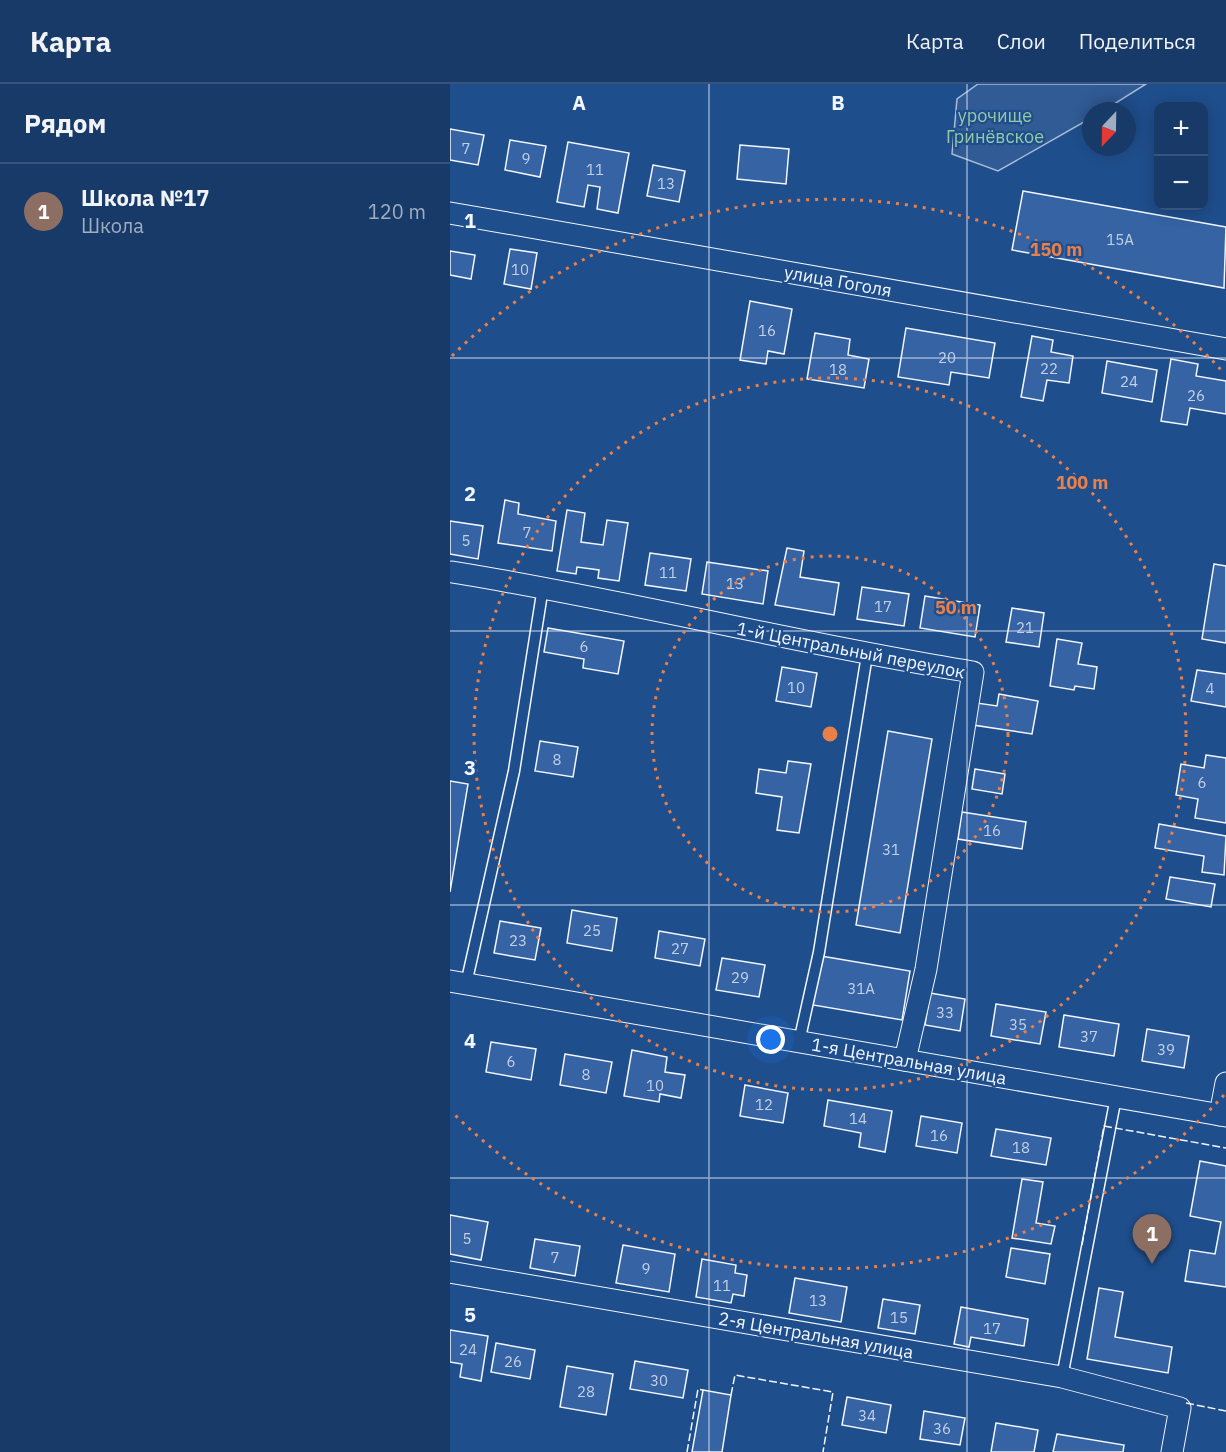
<!DOCTYPE html>
<html lang="ru">
<head>
<meta charset="utf-8">
<style>
	body { margin:0; font-family:"IBM Plex Sans",sans-serif; background:#244571; color:#f1f3f6 }
	.controls { position:absolute; right:18px; top:18px; display:grid; overflow:hidden; border-radius:12px; box-shadow:0 3px 15px #0003 }
	.controls button { width:54px; height:54px; display:grid; place-items:center; padding:0; border:0; border-bottom:2px solid #36547d; background:#173a69; color:#f1f3f6; font:30px sans-serif }
	.compass { position:absolute; left:632px; top:18px; width:54px; height:54px; border-radius:50%; background:#173a69; box-shadow:0 3px 15px #0003; rotate:202deg }
	.you { position:absolute; left:321px; top:956px; width:21px; height:21px; margin:-15px; border:4px solid #fff; border-radius:50%; background:#1a73e8; box-shadow:0 0 0 9px #1a73e833 }
	.badge { display:grid; place-items:center; width:39px; height:39px; border-radius:50%; background:#95b2f1; color:#fff; font-size:20px; font-weight:700 }
	.pin { position:absolute; translate:-50% -50px; filter:drop-shadow(0 2px 3px #0008) }
	.pin::after { content:''; position:absolute; top:32px; width:21px; height:18px; background:inherit; clip-path:polygon(0 0,100% 0,50% 100%) }
	.list { margin:0; padding:0; list-style:none }
	h2 { display:flex; justify-content:space-between; align-items:center; height:78px; margin:0; padding:0 24px; font-size:26px }
	h2 small { font-size:20px; font-weight:400; color:#9eadc0 }
	.list li { display:grid; grid-template-columns:39px 1fr auto; gap:18px; align-items:center; box-sizing:border-box; height:96px; padding:0 24px; border-top:2px solid #36547d }
	.list b { display:block; font-size:22px; white-space:nowrap }
	.list p { margin:0; font-size:20px; white-space:nowrap; color:#9eadc0 }
	.list em { font-size:20px; font-style:normal; color:#9eadc0 }
	.map { position:relative; flex:none; width:776px; height:1368px; overflow:hidden }
	header { display:flex; align-items:center; gap:36px; box-sizing:border-box; height:84px; padding:0 30px; background:#173a69; border-bottom:2px solid #36547d }
	header strong { font-size:28px }
	nav { display:flex; gap:33px; margin-inline-start:auto; font-size:21px }
	main { display:flex }
	aside { flex:1; background:#173a69 }
	.map>svg:first-child { display:block }
	.built { fill:#305b95; stroke:#a8bbd7; stroke-width:1.5 }
	.building { fill:#3563a3; stroke:#f2f6ff; stroke-width:1.5 }
	.lines { fill:none; stroke-linecap:round; stroke-linejoin:round }
	.service-casing { stroke:#f2f6ff; stroke-width:13 }
	.minor-casing { stroke:#f2f6ff; stroke-width:23 }
	.service { stroke:#1f4e8c; stroke-width:10 }
	.minor { stroke:#1f4e8c; stroke-width:21 }
	.fence { stroke:#f2f6ff; stroke-width:1.5; stroke-dasharray:8 3; stroke-linecap:butt }
	.grid { fill:none; stroke:#f2f6ff; stroke-width:1.5; stroke-opacity:0.55 }
	.ring { fill:none; stroke:#ea8049; stroke-width:3; stroke-dasharray:3 6 }
	.labels { text-anchor:middle; dominant-baseline:central; stroke-width:4.5; stroke-linejoin:round; paint-order:stroke }
	.number-label { font-size:15px; fill:#c3d1e8 }
	.park-label { font-size:18px; fill:#97c8a6; stroke:#1f4e8c }
	.street-label { font-size:18px; fill:#f2f6ff; stroke:#1f4e8c }
	.grid-label { font-size:20px; text-anchor:middle; font-weight:bold; fill:#f2f6ff; stroke:#1f4e8c; stroke-width:4.5; stroke-linejoin:round; paint-order:stroke }
	.centre { fill:#ea8049; stroke:#1f4e8c; stroke-width:3 }
	.ring-label { font-size:18px; text-anchor:middle; font-weight:bold; fill:#ea8049; stroke:#1f4e8c; stroke-width:4.5; stroke-linejoin:round; paint-order:stroke }
</style>
</head>
<body>
<header>
<strong>Карта</strong>
<nav><a>Карта</a><a>Слои</a><a>Поделиться</a></nav>
</header>
<main>
<aside>
<h2>Рядом<small></small></h2>
<ul class="list">
<li><span class="badge" style="background:#8d6e63">1</span><div><b>Школа №17</b><p>Школа</p></div><em>120 m</em></li>
</ul>
</aside>
<div class="map">
<svg width="776" height="1368" viewBox="0 0 776 1368">
	<rect width="100%" height="100%" fill="#1f4e8c"/>
	<polygon class="built" points="528,0 696,0 653,27 641,27 641,34 548,87 502,70 507,15"/>
	<g class="building">
		<polygon points="0,45 34,51 28,81 0,76"/>
		<polygon points="60,56 96,62 90,93 55,86"/>
		<polygon points="118,58 179,69 168,129 147,125 150,103 138,101 134,123 107,118"/>
		<polygon points="290,61 339,65 336,100 287,95"/>
		<polygon points="203,81 235,87 229,118 197,112"/>
		<polygon points="573,107 776,143 774,204 562,166"/>
		<polygon points="60,165 87,169 81,205 54,200"/>
		<polygon points="0,167 25,171 21,195 0,191"/>
		<polygon points="300,217 342,225 334,270 318,267 316,280 290,276"/>
		<polygon points="456,244 545,259 539,294 501,288 499,301 448,293"/>
		<polygon points="365,249 400,255 398,271 419,275 414,304 357,295"/>
		<polygon points="582,252 603,256 601,268 623,272 619,299 597,296 593,317 571,313"/>
		<polygon points="721,275 748,280 746,292 776,297 776,330 740,324 737,341 711,337"/>
		<polygon points="657,277 707,286 702,318 652,309"/>
		<polygon points="55,416 69,419 68,430 106,437 102,467 48,459"/>
		<polygon points="117,426 135,429 131,458 153,461 157,436 178,439 169,497 148,494 149,486 127,483 126,490 107,487"/>
		<polygon points="0,437 33,442 28,475 0,470"/>
		<polygon points="337,464 354,467 350,493 389,499 384,531 325,521"/>
		<polygon points="200,469 241,475 236,507 195,501"/>
		<polygon points="257,478 318,487 313,520 252,510"/>
		<polygon points="764,480 776,482 776,559 752,555"/>
		<polygon points="412,503 459,510 454,542 407,535"/>
		<polygon points="475,512 530,521 525,553 470,544"/>
		<polygon points="562,524 594,529 589,563 556,558"/>
		<polygon points="98,544 174,557 168,590 133,584 134,575 94,568"/>
		<polygon points="607,555 632,559 628,580 647,583 644,605 625,602 624,606 600,602"/>
		<polygon points="332,583 367,589 361,623 326,617"/>
		<polygon points="747,586 776,590 776,623 741,617"/>
		<polygon points="549,610 588,617 582,650 523,641 527,619 547,622"/>
		<polygon points="438,647 482,655 450,849 406,841"/>
		<polygon points="90,657 128,663 123,693 85,687"/>
		<polygon points="756,671 776,674 776,739 745,734 748,715 726,711 731,680 754,684"/>
		<polygon points="338,677 361,680 349,749 327,746 332,713 306,709 309,685 336,689"/>
		<polygon points="525,685 555,690 552,710 522,705"/>
		<polygon points="0,697 18,700 0,808"/>
		<polygon points="512,728 576,738 572,765 508,755"/>
		<polygon points="709,740 776,752 774,791 752,788 754,772 705,764"/>
		<polygon points="720,793 765,800 761,823 716,815"/>
		<polygon points="122,826 167,834 162,867 117,859"/>
		<polygon points="50,837 91,844 85,876 44,869"/>
		<polygon points="209,847 255,855 250,882 205,874"/>
		<polygon points="371,872 460,887 452,936 363,921"/>
		<polygon points="272,874 315,881 309,913 266,906"/>
		<polygon points="480,909 515,915 510,947 475,941"/>
		<polygon points="546,920 596,928 590,960 541,952"/>
		<polygon points="614,931 669,940 664,972 609,963"/>
		<polygon points="697,945 739,952 734,984 692,977"/>
		<polygon points="41,958 86,965 81,996 36,988"/>
		<polygon points="182,966 217,973 215,988 235,991 231,1014 210,1010 209,1018 174,1012"/>
		<polygon points="115,970 162,978 156,1009 110,1001"/>
		<polygon points="295,1001 338,1009 333,1039 290,1032"/>
		<polygon points="378,1016 442,1027 435,1068 409,1063 411,1049 374,1042"/>
		<polygon points="471,1032 512,1039 507,1069 466,1062"/>
		<polygon points="546,1045 601,1054 596,1081 541,1072"/>
		<polygon points="750,1077 776,1082 776,1203 735,1197 740,1166 765,1170 771,1138 740,1132"/>
		<polygon points="572,1095 593,1098 586,1139 605,1142 601,1160 562,1154"/>
		<polygon points="0,1131 38,1138 31,1176 0,1170"/>
		<polygon points="85,1155 130,1162 125,1192 80,1184"/>
		<polygon points="173,1161 225,1170 219,1208 166,1199"/>
		<polygon points="561,1164 600,1170 595,1200 556,1193"/>
		<polygon points="252,1175 286,1181 285,1189 297,1191 294,1212 283,1210 281,1219 246,1213"/>
		<polygon points="345,1194 397,1203 391,1238 339,1229"/>
		<polygon points="649,1204 673,1208 665,1253 722,1263 718,1289 637,1275"/>
		<polygon points="433,1215 470,1221 465,1250 428,1244"/>
		<polygon points="511,1223 578,1235 574,1262 521,1253 519,1263 504,1260"/>
		<polygon points="0,1246 38,1252 31,1297 10,1293 12,1280 0,1278"/>
		<polygon points="46,1259 85,1266 80,1295 41,1288"/>
		<polygon points="185,1277 238,1286 233,1314 180,1305"/>
		<polygon points="117,1282 163,1290 156,1331 110,1323"/>
		<polygon points="253,1306 281,1311 272,1368 242,1368"/>
		<polygon points="397,1313 441,1321 436,1349 392,1341"/>
		<polygon points="474,1327 515,1334 510,1361 470,1355"/>
		<polygon points="546,1339 588,1346 584,1368 541,1368"/>
		<polygon points="607,1350 674,1361 673,1368 603,1368"/>
	</g>
	<g class="lines">
		<defs>
			<g id="service">
				<polyline points="16,900 64,687 93,503"/>
				<polyline points="349,958 369,868 417,571"/>
				<polyline points="612,1293 666,1013"/>
			</g>
			<g id="minor">
				<polyline points="0,129 776,265"/>
				<path d="M2,488C177,516 348,560 523,588L476,885L455,976"/>
				<polyline points="0,897 776,1032"/>
				<polyline points="770,1031 776,999"/>
				<polyline points="0,1188 612,1293 730,1324 722,1368"/>
			</g>
		</defs>
		<use href="#service" class="service-casing"/>
		<use href="#minor" class="minor-casing"/>
		<use href="#service" class="service"/>
		<use href="#minor" class="minor"/>
		<g class="fence">
			<polyline points="632,1161 654,1042 776,1064"/>
			<polyline points="281,1311 285,1291 383,1308 373,1368"/>
			<polyline points="736,1319 776,1327"/>
			<polyline points="237,1368 248,1305 253,1306"/>
		</g>
	</g>
	<path class="grid" d="M259,0V1368M517,0V1368M0,274H776M0,547H776M0,821H776M0,1094H776"/>
	<g class="ring">
		<circle cx="380" cy="650" r="178"/>
		<circle cx="380" cy="650" r="356"/>
		<path d="M774 1011A534 534 0 0 1 2 1028M2 272A534 534 0 0 1 774 289"/>
	</g>
	<g class="labels">
		<g class="number-label">
			<text x="16" y="64">7</text>
			<text x="76" y="74">9</text>
			<text x="145" y="85">11</text>
			<text x="216" y="99">13</text>
			<text x="670" y="155">15А</text>
			<text x="70" y="185">10</text>
			<text x="317" y="246">16</text>
			<text x="497" y="273">20</text>
			<text x="599" y="284">22</text>
			<text x="388" y="285">18</text>
			<text x="679" y="297">24</text>
			<text x="746" y="311">26</text>
			<text x="77" y="448">7</text>
			<text x="16" y="456">5</text>
			<text x="218" y="488">11</text>
			<text x="285" y="499">13</text>
			<text x="433" y="522">17</text>
			<text x="575" y="543">21</text>
			<text x="134" y="562">6</text>
			<text x="346" y="603">10</text>
			<text x="760" y="604">4</text>
			<text x="107" y="675">8</text>
			<text x="752" y="698">6</text>
			<text x="542" y="746">16</text>
			<text x="441" y="765">31</text>
			<text x="142" y="846">25</text>
			<text x="68" y="856">23</text>
			<text x="230" y="864">27</text>
			<text x="290" y="893">29</text>
			<text x="411" y="904">31А</text>
			<text x="495" y="928">33</text>
			<text x="568" y="940">35</text>
			<text x="639" y="952">37</text>
			<text x="716" y="965">39</text>
			<text x="61" y="977">6</text>
			<text x="136" y="990">8</text>
			<text x="205" y="1001">10</text>
			<text x="314" y="1020">12</text>
			<text x="408" y="1034">14</text>
			<text x="489" y="1051">16</text>
			<text x="571" y="1063">18</text>
			<text x="17" y="1154">5</text>
			<text x="105" y="1173">7</text>
			<text x="196" y="1184">9</text>
			<text x="272" y="1201">11</text>
			<text x="368" y="1216">13</text>
			<text x="449" y="1233">15</text>
			<text x="542" y="1244">17</text>
			<text x="18" y="1265">24</text>
			<text x="63" y="1277">26</text>
			<text x="209" y="1296">30</text>
			<text x="136" y="1307">28</text>
			<text x="417" y="1331">34</text>
			<text x="492" y="1344">36</text>
		</g>
		<g class="park-label">
			<text x="545" y="31">урочище<tspan x="545" dy="21">Гринёвское</tspan></text>
		</g>
		<g class="street-label">
			<text transform="translate(388 197) rotate(10)">улица Гоголя</text>
			<text transform="translate(401 566) rotate(11)">1-й Центральный переулок</text>
			<text transform="translate(459 977) rotate(10)">1-я Центральная улица</text>
			<text transform="translate(366 1251) rotate(10)">2-я Центральная улица</text>
		</g>
	</g>
	<g class="grid-label">
		<text x="129" y="26">A</text>
		<text x="388" y="26">B</text>
		<text x="20" y="144">1</text>
		<text x="20" y="417">2</text>
		<text x="20" y="691">3</text>
		<text x="20" y="964">4</text>
		<text x="20" y="1238">5</text>
	</g>
	<circle cx="380" cy="650" r="9" class="centre"/>
	<g class="ring-label">
		<text x="606" y="172">150 m</text>
		<text x="632" y="405">100 m</text>
		<text x="506" y="530">50 m</text>
	</g>
</svg>
<div class="controls">
<button>+</button>
<button>−</button>
</div>
<svg class="compass" viewBox="-18 -18 36 36"><path d="M0-13l5 13h-10z" fill="#e53935"/><path d="M0 13l5-13h-10z" fill="#9eadc0"/></svg>
<div class="you"></div>
<div class="pin badge" style="left:702px;top:1180px;background:#8d6e63">1</div>
</div>
</main>
</body>
</html>
